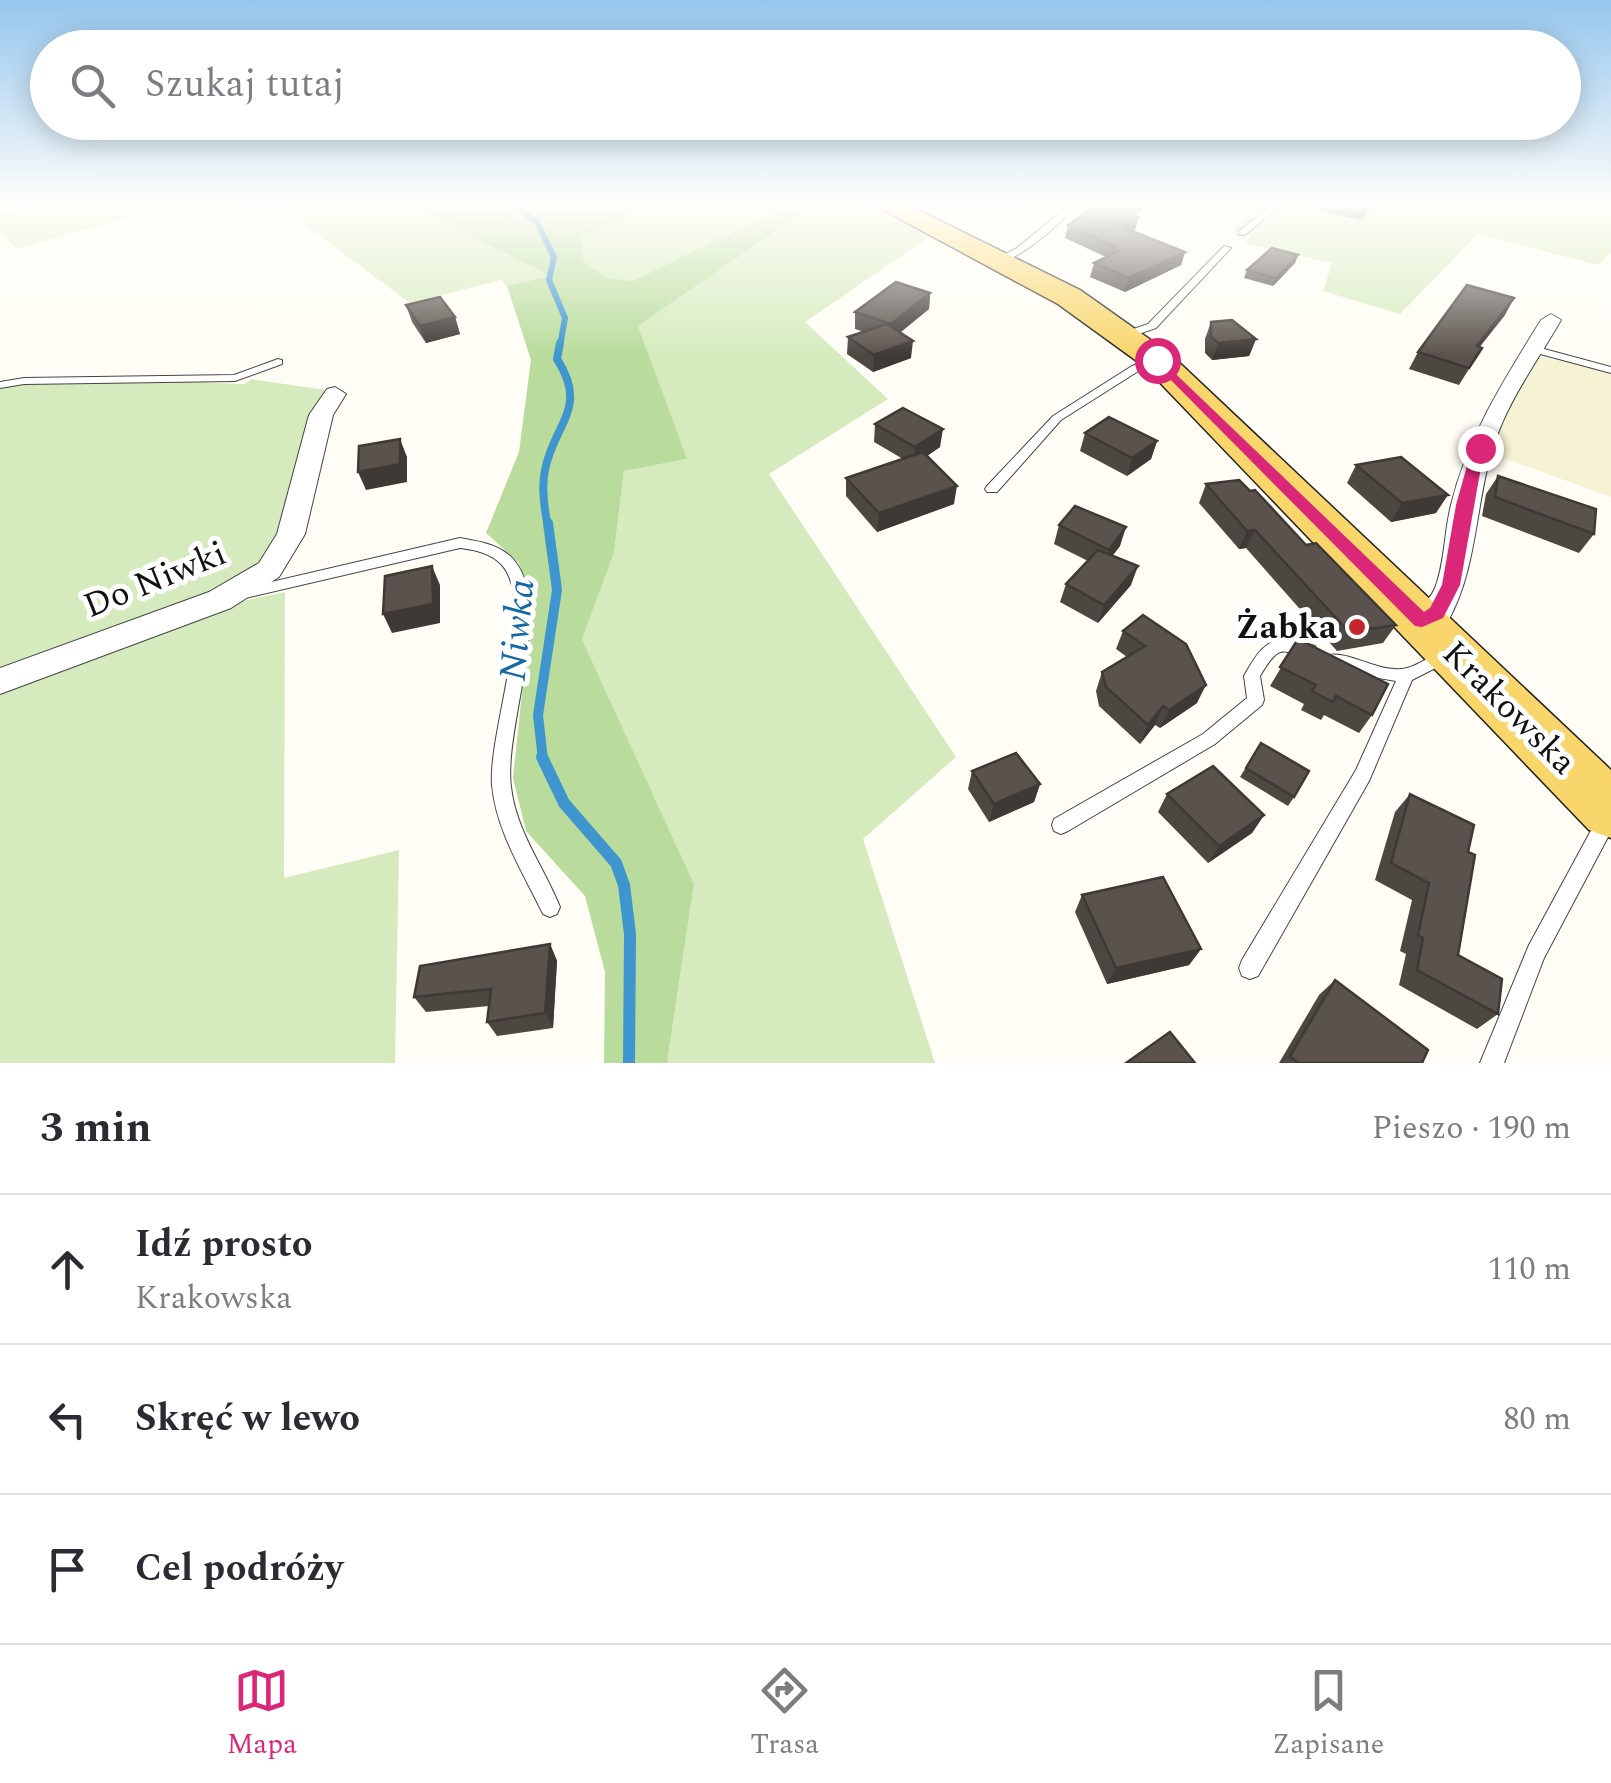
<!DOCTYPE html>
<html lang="pl">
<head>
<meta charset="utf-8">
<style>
	body { margin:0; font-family:Spectral,serif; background:#f7f7f7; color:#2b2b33 }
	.stop { position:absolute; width:30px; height:30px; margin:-22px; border:8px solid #db2777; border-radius:50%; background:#fff }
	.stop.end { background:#db2777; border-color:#fff; box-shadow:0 2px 10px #0008 }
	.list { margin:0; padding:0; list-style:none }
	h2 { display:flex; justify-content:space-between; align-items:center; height:130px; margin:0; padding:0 40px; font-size:42px }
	h2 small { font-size:32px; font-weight:400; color:#7c7c81 }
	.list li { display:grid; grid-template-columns:65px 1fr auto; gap:30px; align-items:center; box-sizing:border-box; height:150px; padding:0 40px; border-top:2px solid #e1e1e2 }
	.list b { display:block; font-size:38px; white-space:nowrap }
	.list p { margin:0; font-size:32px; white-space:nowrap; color:#7c7c81 }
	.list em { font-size:32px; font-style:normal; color:#7c7c81 }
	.icon { flex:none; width:55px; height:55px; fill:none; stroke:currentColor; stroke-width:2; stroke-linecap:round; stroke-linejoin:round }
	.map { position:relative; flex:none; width:1611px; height:1063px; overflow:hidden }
	.search { position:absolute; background:#fff; box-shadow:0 5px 25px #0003; left:30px; right:30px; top:30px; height:110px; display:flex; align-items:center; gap:25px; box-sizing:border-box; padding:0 35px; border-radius:55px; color:#7c7c81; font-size:38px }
	.sheet { height:580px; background:#fff }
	nav { display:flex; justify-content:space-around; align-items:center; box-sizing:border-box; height:140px; border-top:2px solid #e1e1e2; background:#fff; font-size:28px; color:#7c7c81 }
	nav a { display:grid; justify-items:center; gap:5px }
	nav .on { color:#db2777 }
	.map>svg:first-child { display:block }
	.farmland { fill:#f6f3d4 }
	.green { fill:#d5ebbd }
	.forest { fill:#b9dc9c }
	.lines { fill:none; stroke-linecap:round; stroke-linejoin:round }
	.stream-far3 { stroke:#3f96cf; stroke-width:6 }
	.stream-far2 { stroke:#3f96cf; stroke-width:8 }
	.stream-far1 { stroke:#3f96cf; stroke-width:10 }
	.stream { stroke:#3f96cf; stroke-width:12 }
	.lane-casing { stroke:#444; stroke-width:2 }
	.street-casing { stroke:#444; stroke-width:2 }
	.primary-casing { stroke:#222; stroke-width:3 }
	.lane { fill:#fff; fill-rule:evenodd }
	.street { fill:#fff; fill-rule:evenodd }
	.primary { fill:#f9d66b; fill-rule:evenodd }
	.wall { fill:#4d4742 }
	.shaded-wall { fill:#3f3936 }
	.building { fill:#5a524d; stroke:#3f3936; stroke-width:2.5 }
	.route { fill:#db2777 }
	.poi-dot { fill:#c4262e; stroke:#fff; stroke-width:4 }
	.labels { text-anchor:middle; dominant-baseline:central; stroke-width:10; stroke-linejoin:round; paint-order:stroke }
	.street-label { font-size:35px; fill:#111; stroke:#fff }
	.poi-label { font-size:35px; font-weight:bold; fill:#111; stroke:#fff; text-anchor:end }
	.water-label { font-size:38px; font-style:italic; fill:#1768a6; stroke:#fff }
</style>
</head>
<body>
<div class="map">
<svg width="1611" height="1063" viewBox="0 0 1611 1063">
	<rect width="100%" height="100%" fill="#fffdf5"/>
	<polygon class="farmland" points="1542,357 1611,372 1611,497 1487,452 1496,428 1535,360"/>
	<g class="green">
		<polygon points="30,206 167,206 17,249 0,231 0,214"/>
		<polygon points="280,206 400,206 445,222 552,276 507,286 501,280 410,303"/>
		<polygon points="634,206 869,206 930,236 805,322 888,399 769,474 956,757 863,839 935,1063 667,1063 694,884 582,639 614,553 624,471 686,459 638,326 801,213 783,208 632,281 608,278 584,262 581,236 633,212"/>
		<polygon points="1209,206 1611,206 1611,252 1598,265 1478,234 1400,314 1323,291 1332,263 1245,243 1250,236 1233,231 1246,217"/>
		<polygon points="251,379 331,391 287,517 256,575 0,677 0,389 22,384 135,380 245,384"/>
		<polygon points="285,592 284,878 399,850 395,1063 0,1063 0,688 223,605"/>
	</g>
	<polygon class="forest" points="400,206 634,206 634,212 581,236 584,262 608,278 632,281 784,208 803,212 638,326 687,459 624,471 614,553 582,639 694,884 667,1063 604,1063 605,972 585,896 526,831 513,778 527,646 528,593 519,563 486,533 519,452 531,360 507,286 550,276 445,222"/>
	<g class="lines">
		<polyline class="stream-far3" points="515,206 537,222 554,257 549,280 565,318 560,346"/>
		<path class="stream-far2" d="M548,526C544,508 541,489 545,470C554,423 589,409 557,359L560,343"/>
		<polyline class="stream-far1" points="543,760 538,715 557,590 548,523"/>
		<polyline class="stream" points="542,757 564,803 616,863 624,885 630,934 629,1063"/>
		<defs>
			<g id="lane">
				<path d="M1068,206H1077C1058,224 1023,259 998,262V258L1017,248Z"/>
				<polygon points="1271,206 1280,206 1245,235 1239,235 1239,231"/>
				<polygon points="1224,246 1231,248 1156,328 1130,337 1122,337 1122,333 1148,324"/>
				<polygon points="1533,346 1611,367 1611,373 1529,351 1529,347"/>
				<polygon points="1157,357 1162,360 1161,362 1140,370 1061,420 997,492 987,492 985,489 987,486 1053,416 1132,366"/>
				<polygon points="278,359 282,360 282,364 235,381 24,384 0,388 0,382 24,378 234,375"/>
				<path d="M460,538C477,541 497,544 510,556C557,599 503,728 511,787C516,831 544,867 560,907L557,914L550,917L543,914C524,874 496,831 492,785C488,732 537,605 502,565C491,553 475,550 460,548L245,598L240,597L238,593L240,589L245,588Z"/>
				<path d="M1287,638L1315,646L1317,650L1315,654C1281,658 1284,636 1260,676L1264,700L1262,705L1215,744L1068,831L1061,834L1054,831L1052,825L1054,819L1203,734L1247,698L1244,676C1255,657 1263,640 1287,638Z"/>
				<path d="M1443,651L1449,653L1451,657L1449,661L1412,680L1369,781L1258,976L1250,979L1242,976L1239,968L1242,960L1356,770L1396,681L1361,675L1328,663L1326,659L1328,655C1351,651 1382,675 1407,668C1419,665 1431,655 1443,651Z"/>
				<polygon points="1611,817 1611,836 1608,837 1544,958 1504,1063 1480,1063 1529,945 1594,825"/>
			</g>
			<g id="street">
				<path d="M1551,314L1561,320C1541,355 1515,391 1500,428C1474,490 1481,562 1448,621L1421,632L1410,629L1406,621C1414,607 1428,605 1435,588C1445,563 1444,532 1451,505C1468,436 1504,380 1541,320Z"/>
				<polygon points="335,387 346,394 333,415 305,534 279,577 231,608 0,694 0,668 209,592 259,563 277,534 309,415 327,389"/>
			</g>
			<polygon id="primary" points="876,206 910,206 1080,290 1169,353 1611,770 1611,838 1589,830 1145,367 1058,304"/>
		</defs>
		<use href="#lane" class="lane-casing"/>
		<use href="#street" class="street-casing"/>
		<use href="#primary" class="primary-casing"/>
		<use href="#lane" class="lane"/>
		<use href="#street" class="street"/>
		<use href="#primary" class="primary"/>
	</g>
	<g class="wall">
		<polygon points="1321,206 1372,206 1362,220 1319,211"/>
		<polygon points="1135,216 1138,217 1135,230 1133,231 1185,252 1181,265 1125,292 1090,277 1094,263 1106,257 1065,238 1068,225"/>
		<polygon points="1298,255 1295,263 1273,286 1244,278 1247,270"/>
		<polygon points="930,293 929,309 900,332 911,358 873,372 847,354 848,337 864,332 855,329 855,312"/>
		<polygon points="406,305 455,317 460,334 426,343 412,322"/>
		<polygon points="1505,315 1479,347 1482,348 1459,385 1409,369 1418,352"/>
		<polygon points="1211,322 1256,339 1249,356 1212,360 1205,353 1205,339"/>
		<polygon points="875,424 940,447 927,456 954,504 877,532 846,496 846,478 903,459 874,442"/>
		<polygon points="1085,433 1157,441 1151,459 1127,476 1080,451"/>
		<polygon points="1356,465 1436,513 1391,522 1347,483"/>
		<polygon points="1498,476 1594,534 1579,553 1482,516 1486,494"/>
		<polygon points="1206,484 1306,545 1396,625 1383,643 1337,651 1246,548 1239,549 1199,503"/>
		<polygon points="1059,525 1120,546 1112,556 1131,585 1098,623 1060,602 1066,584 1088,561 1054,544"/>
		<polygon points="1143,615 1197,703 1160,728 1155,725 1140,744 1099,706 1096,691 1102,672 1127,657 1116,649 1123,631"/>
		<polygon points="1298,639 1372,715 1359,733 1324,715 1321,720 1301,710 1304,704 1270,686"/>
		<polygon points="1261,743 1294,797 1288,806 1240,777"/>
		<polygon points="972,771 1040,784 1034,802 989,822 968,789"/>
		<polygon points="1167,794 1264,815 1252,833 1208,863 1158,812"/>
		<polygon points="1410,794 1468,852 1458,955 1498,1014 1477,1029 1399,985 1406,954 1400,951 1412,900 1375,880 1395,812"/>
		<polygon points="1082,895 1201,949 1189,965 1107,984 1075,912"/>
		<polygon points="550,944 557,961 553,1028 497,1036 487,1022 489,1006 426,1012 414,997"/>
		<polygon points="1335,980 1422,1063 1279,1063 1319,995"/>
	</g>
	<g class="shaded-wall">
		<polygon points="1134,206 1147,206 1122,226 1126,213"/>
		<polygon points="1138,217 1135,230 1118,240 1122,227"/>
		<polygon points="1185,252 1181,265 1125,292 1129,278"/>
		<polygon points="1298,255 1295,263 1273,286 1276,278"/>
		<polygon points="930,293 929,309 890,341 891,324"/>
		<polygon points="1514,298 1505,315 1467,363 1477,346"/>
		<polygon points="455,317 460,334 426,343 420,326"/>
		<polygon points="1256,339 1249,356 1212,360 1218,343"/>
		<polygon points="913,341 911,358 873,372 874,355"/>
		<polygon points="943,429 940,447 914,465 915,447"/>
		<polygon points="400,439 407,457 407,482 366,490 358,472"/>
		<polygon points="1157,441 1151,459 1127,476 1132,458"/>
		<polygon points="957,486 954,504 877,532 879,513"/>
		<polygon points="1448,495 1436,513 1391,522 1402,503"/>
		<polygon points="1126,527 1120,546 1103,568 1109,550"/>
		<polygon points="1255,530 1246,548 1239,549 1247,531"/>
		<polygon points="432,566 440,585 440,623 392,633 383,614"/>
		<polygon points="1138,566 1131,585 1098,623 1104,605"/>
		<polygon points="1206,685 1197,703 1160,728 1169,710"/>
		<polygon points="1163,706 1155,725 1140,744 1148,725"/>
		<polygon points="1040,784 1034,802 989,822 994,804"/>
		<polygon points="1264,815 1252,833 1208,863 1219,846"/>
		<polygon points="550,944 557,961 553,1028 545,1013"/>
		<polygon points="1201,949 1189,965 1107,984 1116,968"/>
	</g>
	<g class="building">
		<polygon points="1095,206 1134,206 1126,213 1138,217 1122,227 1185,252 1129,278 1094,263 1119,251 1113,249 1116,247 1068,225"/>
		<polygon points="1334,206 1370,206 1365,213"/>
		<polygon points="1272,248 1298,255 1276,278 1247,270"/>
		<polygon points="896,282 930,293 891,324 855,312"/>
		<polygon points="1467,285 1514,298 1477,346 1482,348 1469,368 1418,352"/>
		<polygon points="440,297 455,317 420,326 406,305"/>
		<polygon points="1232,320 1256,339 1218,343 1211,337 1211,322"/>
		<polygon points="887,324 913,341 874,355 848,337"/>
		<polygon points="903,408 943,429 915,447 875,424"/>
		<polygon points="1109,417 1157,441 1132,458 1085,433"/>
		<polygon points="400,439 400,464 358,472 359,446"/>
		<polygon points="923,452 957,486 879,513 846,478"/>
		<polygon points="1401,457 1448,495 1402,503 1356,465"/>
		<polygon points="1498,476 1596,509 1594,534 1495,497"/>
		<polygon points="1239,480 1250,491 1255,490 1306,545 1316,543 1396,625 1349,632 1255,530 1247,531 1206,484"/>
		<polygon points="1075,506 1126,527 1109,550 1059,525"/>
		<polygon points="1098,550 1138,566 1104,605 1066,584"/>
		<polygon points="432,566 433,604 383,614 385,576"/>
		<polygon points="1143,615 1186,644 1206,685 1169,710 1163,706 1148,725 1106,687 1102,672 1145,646 1123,631"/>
		<polygon points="1298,639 1388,684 1372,715 1336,696 1333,702 1312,691 1316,685 1280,667"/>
		<polygon points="1261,743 1309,771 1294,797 1246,768"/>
		<polygon points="1016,753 1040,784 994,804 972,771"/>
		<polygon points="1213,766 1264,815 1219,846 1167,794"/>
		<polygon points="1410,794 1474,825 1468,852 1475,855 1458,955 1502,979 1498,1014 1417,970 1423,938 1418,935 1429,883 1391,863"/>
		<polygon points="1163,877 1201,949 1116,968 1082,895"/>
		<polygon points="550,944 545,1013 487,1022 491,989 414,997 420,966"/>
		<polygon points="1335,980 1428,1050 1422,1063 1298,1063 1290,1056"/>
		<polygon points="1170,1032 1195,1063 1126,1063"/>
	</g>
	<linearGradient id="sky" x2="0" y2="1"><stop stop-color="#95c6ee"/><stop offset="0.58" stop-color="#fffefa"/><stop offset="1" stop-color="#fffefa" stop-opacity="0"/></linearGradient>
	<rect width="1611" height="355" fill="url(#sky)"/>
	<polygon class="route" points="1157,356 1424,612 1430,608 1442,585 1456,505 1472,448 1485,445 1460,585 1443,618 1422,627 1415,626 1153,362 1151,360"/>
	<circle class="poi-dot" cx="1357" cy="627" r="10"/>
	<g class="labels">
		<g class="street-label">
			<text transform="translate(155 580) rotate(-22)">Do Niwki</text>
			<text transform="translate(1509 708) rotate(45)">Krakowska</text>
		</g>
		<g class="poi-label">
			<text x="1337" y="627">Żabka</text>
		</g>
		<g class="water-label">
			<text transform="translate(518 630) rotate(-85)">Niwka</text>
		</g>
	</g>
</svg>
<div class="stop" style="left:1157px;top:360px"></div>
<div class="stop end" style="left:1480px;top:448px"></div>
<div class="search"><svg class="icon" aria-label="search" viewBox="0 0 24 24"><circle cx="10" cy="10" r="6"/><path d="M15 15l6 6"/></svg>Szukaj tutaj</div>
</div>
<section class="sheet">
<h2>3 min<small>Pieszo · 190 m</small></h2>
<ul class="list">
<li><svg class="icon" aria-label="ahead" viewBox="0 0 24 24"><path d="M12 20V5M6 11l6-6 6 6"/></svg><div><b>Idź prosto</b><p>Krakowska</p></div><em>110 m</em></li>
<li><svg class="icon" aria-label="left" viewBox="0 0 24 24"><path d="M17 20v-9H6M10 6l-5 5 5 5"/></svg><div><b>Skręć w lewo</b></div><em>80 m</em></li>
<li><svg class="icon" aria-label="arrive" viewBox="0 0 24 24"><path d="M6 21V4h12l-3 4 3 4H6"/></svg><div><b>Cel podróży</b></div></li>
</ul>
</section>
<nav>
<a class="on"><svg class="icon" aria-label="map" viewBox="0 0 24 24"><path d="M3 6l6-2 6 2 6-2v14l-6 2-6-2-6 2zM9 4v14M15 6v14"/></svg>Mapa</a>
<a><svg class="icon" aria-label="directions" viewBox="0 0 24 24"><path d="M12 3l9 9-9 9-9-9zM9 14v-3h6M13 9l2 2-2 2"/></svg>Trasa</a>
<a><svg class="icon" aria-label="saved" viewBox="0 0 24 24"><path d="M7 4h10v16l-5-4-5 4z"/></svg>Zapisane</a>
</nav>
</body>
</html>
